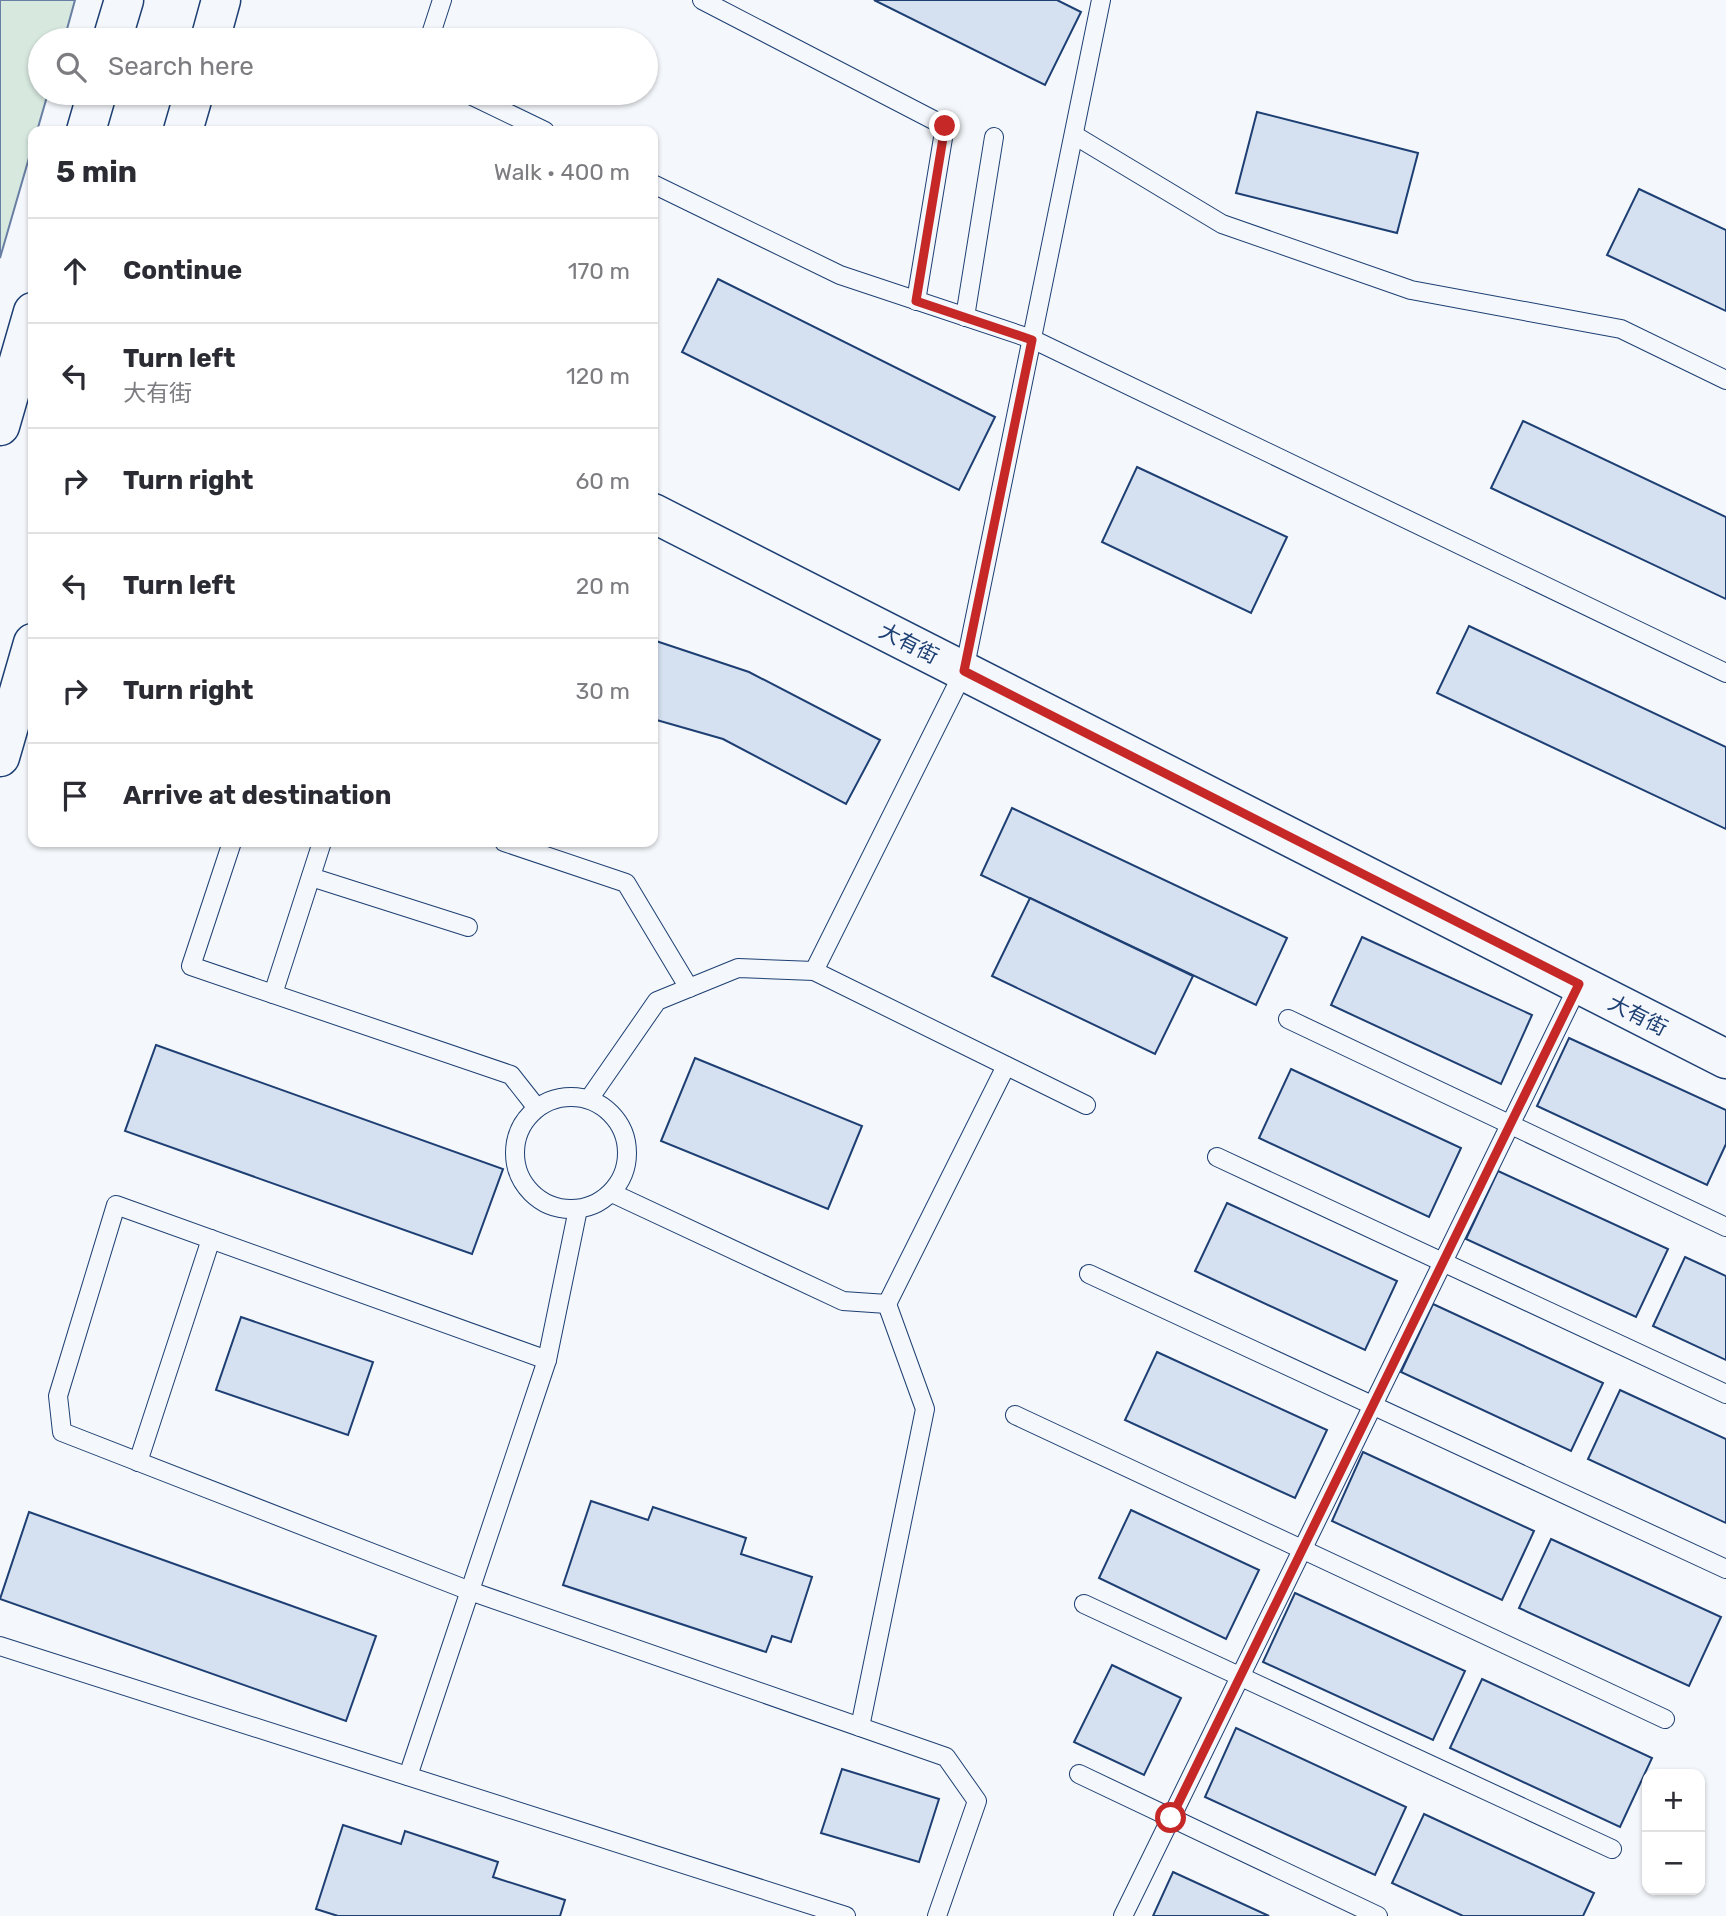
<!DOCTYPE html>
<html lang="en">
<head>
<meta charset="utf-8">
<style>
	body { margin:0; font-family:Rubik,"Noto Sans SC",sans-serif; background:#f2f2f3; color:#2b2b33 }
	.controls { position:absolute; right:21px; bottom:21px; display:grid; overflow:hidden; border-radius:14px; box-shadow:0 2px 5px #0004 }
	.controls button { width:63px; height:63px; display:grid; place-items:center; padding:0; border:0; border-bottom:2px solid #e1e1e2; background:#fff; color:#2b2b33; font:35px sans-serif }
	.stop { position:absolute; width:21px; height:21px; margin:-16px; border:5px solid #c62828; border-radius:50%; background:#fff }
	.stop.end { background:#c62828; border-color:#fff; box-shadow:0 2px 7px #0008 }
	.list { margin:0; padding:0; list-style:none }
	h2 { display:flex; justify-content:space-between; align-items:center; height:91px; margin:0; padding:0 28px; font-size:30px }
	h2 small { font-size:23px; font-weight:400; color:#7c7c81 }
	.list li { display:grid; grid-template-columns:46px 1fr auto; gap:21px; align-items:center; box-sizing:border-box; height:105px; padding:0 28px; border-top:2px solid #e1e1e2 }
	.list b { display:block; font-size:26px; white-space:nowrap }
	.list p { margin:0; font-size:23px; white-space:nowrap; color:#7c7c81 }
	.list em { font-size:23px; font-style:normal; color:#7c7c81 }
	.icon { flex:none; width:38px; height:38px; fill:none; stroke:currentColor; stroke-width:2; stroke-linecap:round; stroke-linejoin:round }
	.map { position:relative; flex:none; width:1726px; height:1916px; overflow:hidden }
	.search { position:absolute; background:#fff; box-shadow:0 2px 5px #0004; left:28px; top:28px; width:630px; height:77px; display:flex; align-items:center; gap:18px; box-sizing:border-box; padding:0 24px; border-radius:38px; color:#7c7c81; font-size:26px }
	.panel { position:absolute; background:#fff; box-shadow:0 2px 5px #0004; left:28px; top:126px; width:630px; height:721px; border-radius:14px }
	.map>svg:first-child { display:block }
	.green { fill:#d7e8df; stroke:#687fa3; stroke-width:2 }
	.building { fill:#d5e0f0; stroke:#1d3f73; stroke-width:2 }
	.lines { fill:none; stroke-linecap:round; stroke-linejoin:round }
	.lane-casing { stroke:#1d3f73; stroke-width:20 }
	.secondary-casing { stroke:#1d3f73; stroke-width:41 }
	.primary-casing { stroke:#1d3f73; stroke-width:41 }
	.lane { stroke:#f4f7fb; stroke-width:18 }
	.secondary { stroke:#f4f7fb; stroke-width:38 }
	.primary { stroke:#f4f7fb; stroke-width:38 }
	.route { stroke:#c62828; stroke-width:9 }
	.labels { text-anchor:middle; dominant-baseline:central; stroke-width:5; stroke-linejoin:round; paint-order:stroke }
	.street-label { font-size:21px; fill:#1d3f73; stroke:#f4f7fb }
</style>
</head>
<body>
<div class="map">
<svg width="1726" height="1916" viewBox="0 0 1726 1916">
	<rect width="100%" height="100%" fill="#f4f7fb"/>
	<polygon class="green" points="0,0 75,0 64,40 40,40 40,93 48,93 37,131 33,131 33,144 0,258"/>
	<g class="building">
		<polygon points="874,0 1057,0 1081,12 1045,85"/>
		<polygon points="1257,112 1418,153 1397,233 1236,193"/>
		<polygon points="1639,189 1726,230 1726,311 1607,255"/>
		<polygon points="718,279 995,417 959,490 682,352"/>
		<polygon points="1523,421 1726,517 1726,599 1491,488"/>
		<polygon points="1137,467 1287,537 1251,613 1102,542"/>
		<polygon points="1469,626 1726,747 1726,829 1437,693"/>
		<polygon points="653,640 749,672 880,740 846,804 723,739 653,719"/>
		<polygon points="1012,808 1287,938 1256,1005 981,875"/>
		<polygon points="1030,898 1193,976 1155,1054 992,976"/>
		<polygon points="1362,937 1532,1015 1501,1084 1331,1005"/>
		<polygon points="1569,1038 1726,1110 1726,1144 1707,1185 1537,1106"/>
		<polygon points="156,1045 503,1169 472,1254 125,1131"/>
		<polygon points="695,1058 862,1126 828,1209 661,1141"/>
		<polygon points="1291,1069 1461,1148 1429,1217 1259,1138"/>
		<polygon points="1498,1171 1668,1249 1636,1317 1466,1239"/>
		<polygon points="1227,1203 1397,1281 1365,1350 1195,1271"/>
		<polygon points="1685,1257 1726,1276 1726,1360 1653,1326"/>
		<polygon points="1433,1304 1603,1383 1571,1451 1401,1372"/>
		<polygon points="241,1317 373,1362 348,1435 216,1390"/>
		<polygon points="1157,1352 1327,1430 1295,1498 1125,1420"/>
		<polygon points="1620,1390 1726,1439 1726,1523 1588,1459"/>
		<polygon points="1363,1452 1534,1531 1502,1600 1332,1521"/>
		<polygon points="591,1501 648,1520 653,1507 746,1538 741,1554 812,1577 791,1642 772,1636 766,1652 563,1585"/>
		<polygon points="1131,1510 1259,1570 1226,1639 1099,1578"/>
		<polygon points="29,1512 376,1636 346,1721 0,1599"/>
		<polygon points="1551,1539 1721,1617 1689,1686 1519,1608"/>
		<polygon points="1295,1593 1465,1671 1433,1740 1263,1662"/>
		<polygon points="1112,1665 1181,1698 1144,1775 1074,1742"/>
		<polygon points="1482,1679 1652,1758 1620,1827 1450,1748"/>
		<polygon points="1236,1728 1406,1807 1375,1875 1205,1797"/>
		<polygon points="842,1769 939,1799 919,1862 821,1833"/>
		<polygon points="1424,1814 1594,1893 1583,1916 1463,1916 1392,1883"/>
		<polygon points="343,1825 401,1844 405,1831 498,1862 493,1877 565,1900 560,1916 338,1916 316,1909"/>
		<polygon points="1173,1872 1269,1916 1153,1916"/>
	</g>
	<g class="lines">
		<defs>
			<g id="lane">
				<polyline points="702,0 945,126 916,301"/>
				<polyline points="429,40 442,0"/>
				<polyline points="466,93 545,131"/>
				<polyline points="1074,135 1222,224 1411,290 1621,329 1726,380"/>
				<polyline points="653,184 840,275 1032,339 1726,673"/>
				<polyline points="965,317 994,137"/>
				<polyline points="232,842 191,966 511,1075 537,1108"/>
				<polyline points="504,842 626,883 689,988"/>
				<polyline points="311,877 468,927"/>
				<polyline points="814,971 964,671 1101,0"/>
				<polyline points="273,994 322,842"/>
				<polyline points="1288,1019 1726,1227"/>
				<circle cx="571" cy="1153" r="56"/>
				<polyline points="589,1099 657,1001 738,968 814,971 1086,1105"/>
				<polyline points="1217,1157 1726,1394"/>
				<polyline points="612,1193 843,1301 887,1304 1006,1066"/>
				<polyline points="1089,1274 1726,1569"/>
				<polyline points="547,1360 116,1205 58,1396 62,1432 470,1591 946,1757 977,1801 937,1916"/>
				<polyline points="1015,1415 1665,1719"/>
				<polyline points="138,1462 211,1239"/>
				<polyline points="1084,1604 1612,1849"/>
				<polyline points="0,1646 846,1916"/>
				<polyline points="860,1727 925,1409 887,1304"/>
				<polyline points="1079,1774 1378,1916"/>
				<polyline points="408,1776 547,1360 578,1209"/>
				<polyline points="1123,1916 1579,984"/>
			</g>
			<polyline id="secondary" points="653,513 1726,1059"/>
			<g id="primary">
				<polyline points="112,40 124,0"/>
				<polyline points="210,40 221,0"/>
				<polyline points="86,131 97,93"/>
				<polyline points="183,131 194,93"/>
				<polyline points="0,426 33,312"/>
				<polyline points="0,757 33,643"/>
			</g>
		</defs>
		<use href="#lane" class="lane-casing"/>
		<use href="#secondary" class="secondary-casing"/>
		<use href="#primary" class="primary-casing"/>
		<use href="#lane" class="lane"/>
		<use href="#secondary" class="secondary"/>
		<use href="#primary" class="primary"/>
	</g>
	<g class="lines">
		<polyline class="route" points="945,126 916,301 1032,340 964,671 1579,984 1171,1818"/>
	</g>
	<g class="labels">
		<g class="street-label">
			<text transform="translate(909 643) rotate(27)">大有街</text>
			<text transform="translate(1638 1015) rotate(27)">大有街</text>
		</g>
	</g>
</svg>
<div class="controls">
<button>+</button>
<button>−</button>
</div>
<div class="stop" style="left:1171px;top:1818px"></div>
<div class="stop end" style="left:945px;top:126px"></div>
<div class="search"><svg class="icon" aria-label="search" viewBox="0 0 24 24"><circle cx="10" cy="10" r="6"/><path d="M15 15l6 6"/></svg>Search here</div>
<section class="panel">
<h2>5 min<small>Walk · 400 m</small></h2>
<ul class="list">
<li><svg class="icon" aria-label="ahead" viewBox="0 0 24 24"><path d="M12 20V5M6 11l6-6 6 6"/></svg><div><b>Continue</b></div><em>170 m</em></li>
<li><svg class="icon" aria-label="left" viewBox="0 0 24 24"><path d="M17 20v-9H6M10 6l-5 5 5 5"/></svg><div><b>Turn left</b><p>大有街</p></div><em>120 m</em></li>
<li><svg class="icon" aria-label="right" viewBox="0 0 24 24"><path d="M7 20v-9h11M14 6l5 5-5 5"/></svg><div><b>Turn right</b></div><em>60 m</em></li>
<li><svg class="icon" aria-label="left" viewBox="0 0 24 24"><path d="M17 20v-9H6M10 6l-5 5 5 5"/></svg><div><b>Turn left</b></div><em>20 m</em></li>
<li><svg class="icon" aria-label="right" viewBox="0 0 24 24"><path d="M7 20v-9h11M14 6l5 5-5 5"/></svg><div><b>Turn right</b></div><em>30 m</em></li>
<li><svg class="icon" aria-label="arrive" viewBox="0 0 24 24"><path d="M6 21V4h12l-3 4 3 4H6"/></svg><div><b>Arrive at destination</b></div></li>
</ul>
</section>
</div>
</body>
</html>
